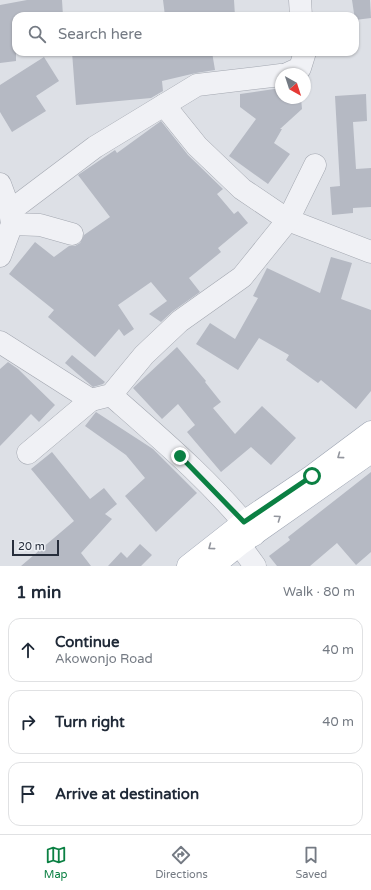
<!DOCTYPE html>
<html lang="en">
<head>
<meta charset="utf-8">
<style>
	body { margin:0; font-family:"Varela Round",sans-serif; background:#f2f2f3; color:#1f2937 }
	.compass { position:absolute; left:275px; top:68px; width:36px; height:36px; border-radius:50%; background:#fff; box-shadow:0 1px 3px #0004; rotate:141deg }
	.scale { position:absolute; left:12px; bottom:10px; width:47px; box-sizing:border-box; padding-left:4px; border:2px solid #272e3c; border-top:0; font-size:11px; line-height:14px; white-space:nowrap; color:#272e3c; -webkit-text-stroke:3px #eceff4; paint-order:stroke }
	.stop { position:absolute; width:12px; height:12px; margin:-9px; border:3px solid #0b8043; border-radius:50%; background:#fff }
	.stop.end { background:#0b8043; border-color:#fff; box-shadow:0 1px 4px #0008 }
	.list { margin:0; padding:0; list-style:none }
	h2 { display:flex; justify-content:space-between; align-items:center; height:52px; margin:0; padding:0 16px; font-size:17px }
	h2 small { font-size:13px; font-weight:400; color:#747a83 }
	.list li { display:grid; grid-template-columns:26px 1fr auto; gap:12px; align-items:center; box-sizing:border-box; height:64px; margin:0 8px 8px; padding:0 8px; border:1px solid #e0e1e3; border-radius:12px }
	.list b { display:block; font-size:15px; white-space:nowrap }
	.list p { margin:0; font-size:13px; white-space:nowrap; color:#747a83 }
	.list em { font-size:13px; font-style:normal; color:#747a83 }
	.icon { flex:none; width:22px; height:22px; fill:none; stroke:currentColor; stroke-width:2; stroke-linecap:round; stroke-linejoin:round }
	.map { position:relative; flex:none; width:371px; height:566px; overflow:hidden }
	.search { position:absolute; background:#fff; box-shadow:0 1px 3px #0004; left:12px; right:12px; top:12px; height:44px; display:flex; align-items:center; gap:10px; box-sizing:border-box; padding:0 14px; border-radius:12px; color:#747a83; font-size:15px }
	.sheet { height:268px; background:#fff }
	nav { display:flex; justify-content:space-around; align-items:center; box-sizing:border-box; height:56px; border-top:1px solid #e0e1e3; background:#fff; font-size:11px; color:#747a83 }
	nav a { display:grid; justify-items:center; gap:2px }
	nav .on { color:#0b8043 }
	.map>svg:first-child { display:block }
	.building { fill:#b5b9c3 }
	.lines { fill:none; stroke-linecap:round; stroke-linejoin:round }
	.minor-casing { stroke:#a3a7b0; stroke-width:23 }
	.major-casing { stroke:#9da4b2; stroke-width:23 }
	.minor { stroke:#f0f1f5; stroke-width:22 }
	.major { stroke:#fff; stroke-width:22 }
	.oneway { stroke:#93969e }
	.route { stroke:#0b8043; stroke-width:5 }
</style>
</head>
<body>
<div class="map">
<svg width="371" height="566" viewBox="0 0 371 566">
	<rect width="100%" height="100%" fill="#dde0e6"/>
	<g class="building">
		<polygon points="27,0 62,0 63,16 16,16 16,61 0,63 0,5"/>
		<polygon points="163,0 234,0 235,16 165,16"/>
		<polygon points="352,0 370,0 371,18 355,20"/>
		<polygon points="72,52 212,52 215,70 196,73 162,81 163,91 151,98 76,105"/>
		<polygon points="44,57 59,81 36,96 46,111 12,132 0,112 0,85"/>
		<polygon points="281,88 281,98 301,98 302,109 280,129 282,129 274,143 290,154 268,184 229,156 256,119 240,107 240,94"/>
		<polygon points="366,94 367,121 353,122 356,169 371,168 371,207 353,208 353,213 332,215 330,187 340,186 335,96"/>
		<polygon points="161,121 188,155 223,189 217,194 234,214 238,211 248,223 218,248 221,252 189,278 200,292 173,311 161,322 149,314 167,301 151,282 118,305 134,329 124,336 119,329 95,357 48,317 54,310 9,274 35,242 54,257 69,246 75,246 80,243 84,235 110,217 78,175 115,150 117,153"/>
		<polygon points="331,257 352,263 341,299 371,310 371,391 356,409 321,380 318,383 286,360 289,355 259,338 238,370 196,344 210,323 235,339 258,298 253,296 267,268 320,293"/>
		<polygon points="177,347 206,381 205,382 221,402 213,408 235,434 262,406 296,438 271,465 251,447 221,472 187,432 195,425 178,404 162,419 133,388"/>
		<polygon points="72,355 105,382 103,384 93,387 65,363"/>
		<polygon points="8,362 18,369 55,405 39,422 31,414 0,446 0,369"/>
		<polygon points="96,412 153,449 197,493 156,532 125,496 145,478 126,455 85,426"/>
		<polygon points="52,452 90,499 104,488 117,504 105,514 112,519 81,553 91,566 21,566 74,521 31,469"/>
		<polygon points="371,472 371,552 356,565 337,543 310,566 277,566 269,556 290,540 288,537"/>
		<polygon points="140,544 152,555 141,566 108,566 121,552 127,558"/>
	</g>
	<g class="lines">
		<defs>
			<g id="minor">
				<polyline points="300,0 301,16"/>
				<polyline points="287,74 300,68 305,52"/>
				<polyline points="164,105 197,146 242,189 288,220 371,252"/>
				<polyline points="0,184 10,211 12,224 0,256"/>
				<polyline points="10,211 95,147 197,85 281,75"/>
				<polyline points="12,224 40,225 72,234"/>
				<polyline points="0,342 91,400"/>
				<path d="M111,395C161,439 213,483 254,535"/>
				<polyline points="28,453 91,400 111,395 144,355 180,321 242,277 288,220 315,165"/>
				<polyline points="231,533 255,566"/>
			</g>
			<g id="major">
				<polyline points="188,566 244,522 312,476 371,432"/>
				<polyline points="213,566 240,544 371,452"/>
			</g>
		</defs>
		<use href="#minor" class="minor-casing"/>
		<use href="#major" class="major-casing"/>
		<use href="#minor" class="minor"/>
		<use href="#major" class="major"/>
	</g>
	<defs><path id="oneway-chevron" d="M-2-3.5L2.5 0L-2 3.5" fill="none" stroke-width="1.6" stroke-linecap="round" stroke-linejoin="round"/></defs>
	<g class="oneway">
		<use href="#oneway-chevron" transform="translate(340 456) rotate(144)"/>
		<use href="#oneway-chevron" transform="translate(278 518) rotate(-35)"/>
		<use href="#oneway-chevron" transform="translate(211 547) rotate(143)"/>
	</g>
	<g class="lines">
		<polyline class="route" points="180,456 244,522 312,476"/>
	</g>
</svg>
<svg class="compass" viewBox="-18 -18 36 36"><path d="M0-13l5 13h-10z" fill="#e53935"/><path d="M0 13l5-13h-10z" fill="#747a83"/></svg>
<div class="scale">20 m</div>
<div class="stop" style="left:312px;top:476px"></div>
<div class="stop end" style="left:180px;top:456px"></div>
<div class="search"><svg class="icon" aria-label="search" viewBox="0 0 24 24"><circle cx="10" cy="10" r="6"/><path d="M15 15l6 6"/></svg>Search here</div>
</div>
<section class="sheet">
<h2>1 min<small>Walk · 80 m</small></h2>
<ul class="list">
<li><svg class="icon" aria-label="ahead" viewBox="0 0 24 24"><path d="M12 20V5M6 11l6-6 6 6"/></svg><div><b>Continue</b><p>Akowonjo Road</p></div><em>40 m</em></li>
<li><svg class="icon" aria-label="right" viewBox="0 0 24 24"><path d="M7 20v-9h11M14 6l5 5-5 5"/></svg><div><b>Turn right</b></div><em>40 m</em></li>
<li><svg class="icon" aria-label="arrive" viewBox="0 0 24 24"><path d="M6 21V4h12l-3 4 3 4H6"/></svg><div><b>Arrive at destination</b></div></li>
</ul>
</section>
<nav>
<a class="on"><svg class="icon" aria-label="map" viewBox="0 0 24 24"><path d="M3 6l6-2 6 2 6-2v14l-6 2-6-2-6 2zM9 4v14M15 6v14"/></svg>Map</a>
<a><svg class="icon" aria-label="directions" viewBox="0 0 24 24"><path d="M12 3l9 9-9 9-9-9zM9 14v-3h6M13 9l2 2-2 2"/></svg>Directions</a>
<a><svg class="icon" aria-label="saved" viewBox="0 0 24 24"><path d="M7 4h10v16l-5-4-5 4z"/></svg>Saved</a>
</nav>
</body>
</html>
